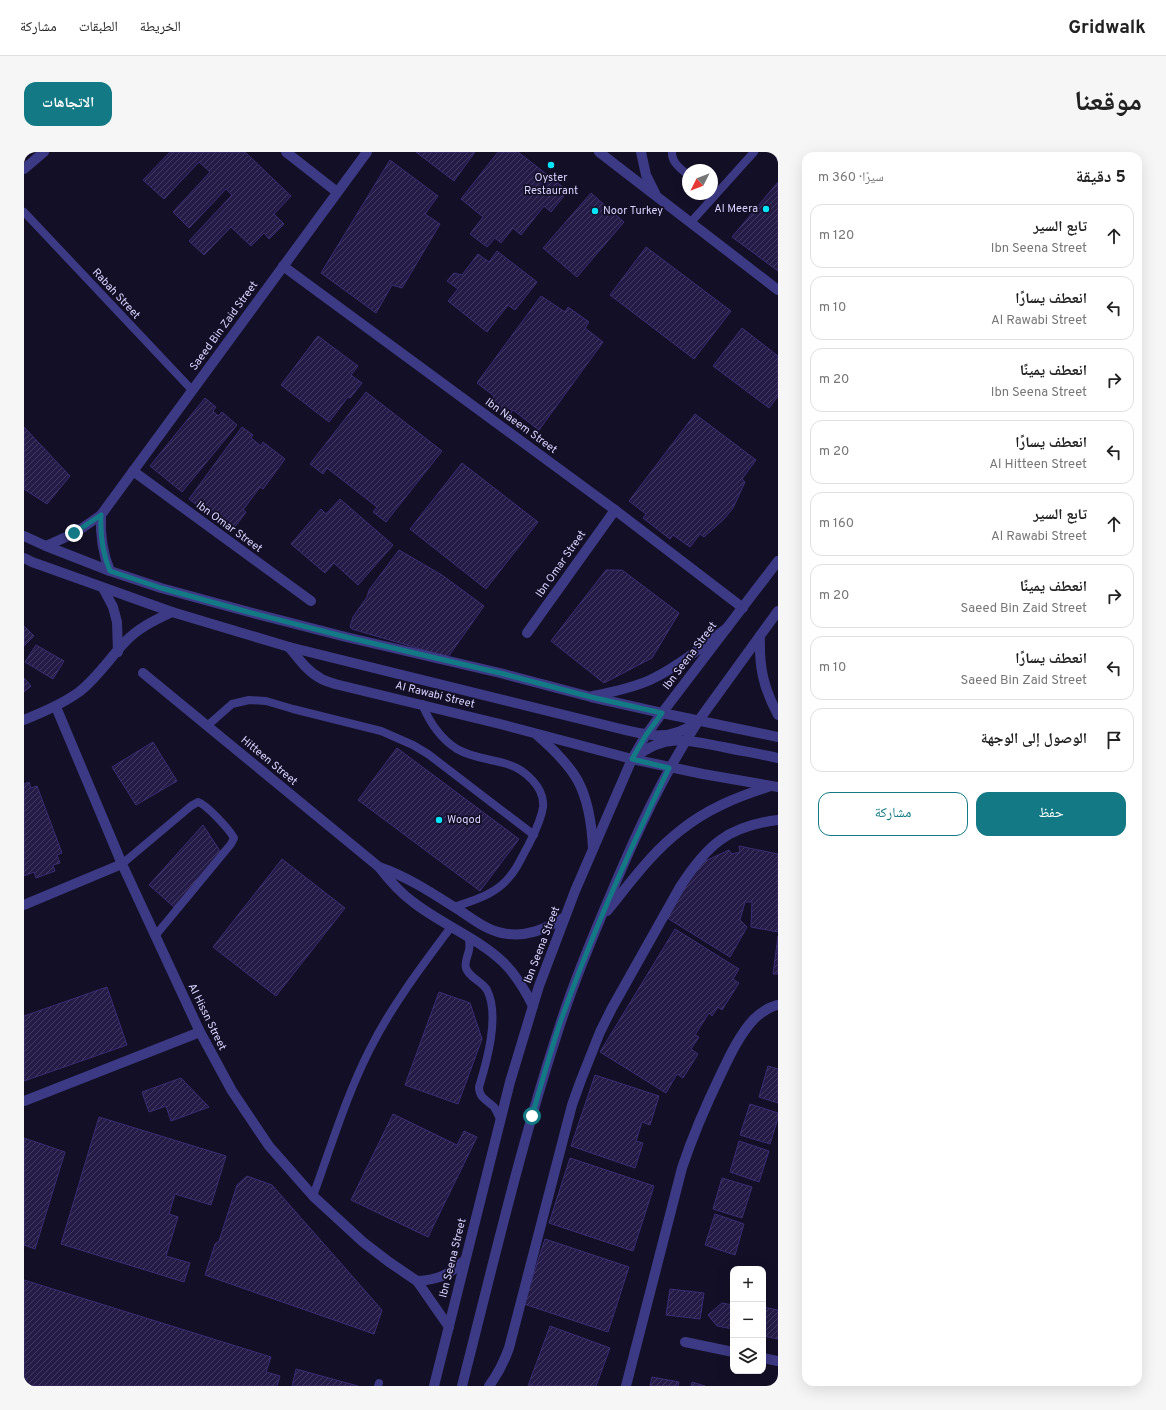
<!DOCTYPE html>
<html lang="ar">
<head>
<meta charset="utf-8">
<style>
	body { margin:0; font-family:Overpass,"Noto Naskh Arabic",sans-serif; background:#f6f6f6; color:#222; direction:rtl }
	.controls { position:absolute; right:12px; bottom:12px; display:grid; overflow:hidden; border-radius:8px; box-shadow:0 4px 16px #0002 }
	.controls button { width:36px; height:36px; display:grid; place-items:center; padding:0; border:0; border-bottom:1px solid #e0e0e0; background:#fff; color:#222; font:20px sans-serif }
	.compass { position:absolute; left:658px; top:12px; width:36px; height:36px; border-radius:50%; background:#fff; box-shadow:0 4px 16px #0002; rotate:228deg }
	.stop { position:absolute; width:12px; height:12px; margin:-9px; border:3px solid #137a85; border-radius:50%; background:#fff }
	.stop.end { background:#137a85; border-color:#fff; box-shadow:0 1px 4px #0008 }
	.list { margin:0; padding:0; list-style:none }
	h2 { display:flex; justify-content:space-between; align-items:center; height:52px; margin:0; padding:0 16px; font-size:17px }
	h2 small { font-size:13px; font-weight:400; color:#767676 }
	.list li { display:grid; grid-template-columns:26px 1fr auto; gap:12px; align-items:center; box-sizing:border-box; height:64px; margin:0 8px 8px; padding:0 8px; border:1px solid #e0e0e0; border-radius:12px }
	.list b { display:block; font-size:15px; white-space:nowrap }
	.list p { margin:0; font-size:13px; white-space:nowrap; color:#767676 }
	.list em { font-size:13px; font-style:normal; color:#767676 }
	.actions { display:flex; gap:8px; padding:12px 16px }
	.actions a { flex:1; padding:9px 0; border:1px solid #137a85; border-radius:12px; text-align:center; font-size:14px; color:#137a85 }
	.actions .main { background:#137a85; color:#fff }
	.icon { flex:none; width:22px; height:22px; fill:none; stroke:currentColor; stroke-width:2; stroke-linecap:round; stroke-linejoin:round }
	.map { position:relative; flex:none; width:754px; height:1234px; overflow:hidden; direction:ltr; border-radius:12px }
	header { display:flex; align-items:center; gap:24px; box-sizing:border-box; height:56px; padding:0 20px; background:#fff; border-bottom:1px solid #e0e0e0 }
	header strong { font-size:19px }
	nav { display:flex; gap:22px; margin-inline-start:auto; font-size:14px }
	.intro { display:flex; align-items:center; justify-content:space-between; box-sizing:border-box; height:96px; padding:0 24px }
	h1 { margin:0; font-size:28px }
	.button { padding:10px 18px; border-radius:12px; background:#137a85; color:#fff; font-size:14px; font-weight:700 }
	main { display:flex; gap:24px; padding:0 24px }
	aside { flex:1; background:#fff; border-radius:12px; box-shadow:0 4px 16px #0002 }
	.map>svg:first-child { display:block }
	.building { fill:url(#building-hatch); stroke:#3b2d73 }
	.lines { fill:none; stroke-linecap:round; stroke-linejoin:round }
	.service { stroke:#3d3a85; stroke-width:8 }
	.minor { stroke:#3d3a85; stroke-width:10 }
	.tertiary { stroke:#3d3a85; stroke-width:10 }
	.route { stroke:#137a85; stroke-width:5 }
	.poi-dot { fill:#00e5ff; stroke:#130f26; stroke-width:1.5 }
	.labels { text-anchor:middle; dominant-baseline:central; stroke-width:3.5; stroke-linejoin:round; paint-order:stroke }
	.poi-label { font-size:11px; fill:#d9d4ff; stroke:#130f26; text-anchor:start }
	.street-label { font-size:11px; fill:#d9d4ff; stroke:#130f26 }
</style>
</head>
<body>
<header>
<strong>Gridwalk</strong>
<nav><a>الخريطة</a><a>الطبقات</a><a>مشاركة</a></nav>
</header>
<div class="intro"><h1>موقعنا</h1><a class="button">الاتجاهات</a></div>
<main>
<aside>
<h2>5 دقيقة<small>سيرًا · 360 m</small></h2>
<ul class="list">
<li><svg class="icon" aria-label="ahead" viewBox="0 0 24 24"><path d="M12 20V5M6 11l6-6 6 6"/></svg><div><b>تابع السير</b><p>Ibn Seena Street</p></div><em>120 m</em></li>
<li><svg class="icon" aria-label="left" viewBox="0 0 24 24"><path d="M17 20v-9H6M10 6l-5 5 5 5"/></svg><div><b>انعطف يسارًا</b><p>Al Rawabi Street</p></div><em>10 m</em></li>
<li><svg class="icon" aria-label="right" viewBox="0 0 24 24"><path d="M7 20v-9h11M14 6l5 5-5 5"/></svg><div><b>انعطف يمينًا</b><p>Ibn Seena Street</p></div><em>20 m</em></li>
<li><svg class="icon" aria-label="left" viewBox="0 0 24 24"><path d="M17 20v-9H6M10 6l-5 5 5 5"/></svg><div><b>انعطف يسارًا</b><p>Al Hitteen Street</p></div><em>20 m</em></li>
<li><svg class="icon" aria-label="ahead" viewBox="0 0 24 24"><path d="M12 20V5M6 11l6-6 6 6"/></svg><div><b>تابع السير</b><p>Al Rawabi Street</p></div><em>160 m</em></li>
<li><svg class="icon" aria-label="right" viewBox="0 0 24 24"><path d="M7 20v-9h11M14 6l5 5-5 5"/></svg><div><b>انعطف يمينًا</b><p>Saeed Bin Zaid Street</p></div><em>20 m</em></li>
<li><svg class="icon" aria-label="left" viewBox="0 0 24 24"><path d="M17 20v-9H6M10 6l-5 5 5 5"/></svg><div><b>انعطف يسارًا</b><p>Saeed Bin Zaid Street</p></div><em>10 m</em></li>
<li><svg class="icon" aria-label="arrive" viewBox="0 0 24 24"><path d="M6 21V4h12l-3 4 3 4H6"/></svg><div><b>الوصول إلى الوجهة</b></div></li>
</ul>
<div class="actions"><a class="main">حفظ</a><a>مشاركة</a></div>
</aside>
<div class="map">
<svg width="754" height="1234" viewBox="0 0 754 1234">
	<defs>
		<pattern id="building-hatch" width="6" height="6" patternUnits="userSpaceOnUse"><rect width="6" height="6" fill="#241b47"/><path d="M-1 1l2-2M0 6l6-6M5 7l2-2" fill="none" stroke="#433b63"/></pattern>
	</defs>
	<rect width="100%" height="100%" fill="#130f26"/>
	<g class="building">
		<polygon points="146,0 221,0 267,44 250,62 260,72 245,87 240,81 227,94 207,75 180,103 165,89 208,43 202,37 165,76 149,60 186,20 175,10 140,47 119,28"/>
		<polygon points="392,0 451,0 430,29"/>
		<polygon points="474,0 494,0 544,39 527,60 520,54 497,83 489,76 477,91 471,86 463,95 446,82 459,65 437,47"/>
		<polygon points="366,8 414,44 401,62 416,72 378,136 368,133 352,161 297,121"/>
		<polygon points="754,30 754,119 708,85"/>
		<polygon points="567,41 600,70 553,125 519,96"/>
		<polygon points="622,95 707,159 670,207 586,143"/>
		<polygon points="473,99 513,130 491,158 484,153 463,180 424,149 434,137 423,129 430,121 438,123 454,102 465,110"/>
		<polygon points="517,144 541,160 544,155 565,170 561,176 579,190 515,278 489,258 485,264 466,250 470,244 453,231"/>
		<polygon points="718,176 754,204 754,244 745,256 689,214"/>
		<polygon points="294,184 334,214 327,223 338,231 326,246 324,245 305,270 257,233"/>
		<polygon points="342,240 418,299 362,370 349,360 353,355 303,316 299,322 286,312"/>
		<polygon points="181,246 192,255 189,259 194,264 198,260 213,273 158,340 126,314"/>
		<polygon points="671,262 732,308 718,327 721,330 709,356 700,367 680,385 676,382 666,395 649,383 646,387 619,366 622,362 605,349"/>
		<polygon points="0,275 46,324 23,352 0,337"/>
		<polygon points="218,275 229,283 227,286 237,294 239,290 261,307 239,337 236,335 219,358 222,360 208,379 165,347"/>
		<polygon points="438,311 514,370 462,437 386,377"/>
		<polygon points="316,347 369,393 334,433 310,411 301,421 267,392 297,357 302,362"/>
		<polygon points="375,398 418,423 460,454 424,505 328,477 326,475 329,465 343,445 345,438"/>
		<polygon points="582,418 598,418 655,461 628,506 580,531 527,489"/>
		<polygon points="0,474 10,484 0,494"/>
		<polygon points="12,493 40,509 29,527 1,510"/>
		<polygon points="0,526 7,534 0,540"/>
		<polygon points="129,590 153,629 112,653 88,615"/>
		<polygon points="373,596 495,687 456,739 334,648"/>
		<polygon points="5,630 7,636 13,634 38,701 33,703 36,711 29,713 31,719 12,726 10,720 0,724 0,632"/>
		<polygon points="179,673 198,702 150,755 125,733"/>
		<polygon points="715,694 754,702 754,780 727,775 728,750 721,750 716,768 723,775 706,805 640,764 677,711 705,698 708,702 716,700"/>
		<polygon points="258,707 321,756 252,844 189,795"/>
		<polygon points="651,777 715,817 709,827 715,831 698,858 694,855 688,864 685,861 671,883 675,885 667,897 674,902 659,926 653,922 642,941 576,900"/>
		<polygon points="754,784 754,822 749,822"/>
		<polygon points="83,835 103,893 0,929 0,864"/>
		<polygon points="415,840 446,851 458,887 434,952 381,933"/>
		<polygon points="744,914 754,917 754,951 735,945"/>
		<polygon points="571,923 635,944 626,973 618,970 612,989 619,991 611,1016 547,994"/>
		<polygon points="157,926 185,955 147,969 142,954 125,960 118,940"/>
		<polygon points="726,952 754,961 754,966 746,992 716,983"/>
		<polygon points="369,962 433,993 440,979 453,985 404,1085 327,1048"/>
		<polygon points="75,965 202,1004 187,1053 151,1042 145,1062 154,1065 142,1104 166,1111 160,1130 37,1092"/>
		<polygon points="0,986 41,1000 11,1097 0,1093"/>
		<polygon points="715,989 745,999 735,1030 706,1020"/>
		<polygon points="546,1006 630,1034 609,1099 525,1071"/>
		<polygon points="223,1024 248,1033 358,1158 350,1182 181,1123 191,1092 195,1089 213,1033"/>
		<polygon points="698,1026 728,1035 718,1066 689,1057"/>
		<polygon points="691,1062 720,1072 711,1103 681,1093"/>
		<polygon points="521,1087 605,1115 584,1180 500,1152"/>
		<polygon points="0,1128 247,1205 242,1220 256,1224 253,1234 0,1234"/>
		<polygon points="646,1137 680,1141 676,1167 642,1163"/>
		<polygon points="698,1151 709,1153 709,1177 693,1174 684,1163"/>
		<polygon points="739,1155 754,1158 754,1187 739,1184"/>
		<polygon points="526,1174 586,1196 572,1234 504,1234"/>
		<polygon points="272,1217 334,1234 268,1234"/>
		<polygon points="628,1225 655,1230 654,1234 626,1234"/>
		<polygon points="668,1230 681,1234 667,1234"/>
	</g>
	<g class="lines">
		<g class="service">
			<path d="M648,0C647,10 657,17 664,23"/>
			<polyline points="0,60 168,238"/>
			<polyline points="667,70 730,0"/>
			<path d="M398,552C405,569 417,587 433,597C448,606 467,607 483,612C500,617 521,635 519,655C517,669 510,682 504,694C498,704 494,715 487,723C473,742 451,748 430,755"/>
			<polyline points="183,574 208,552 225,548 242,549 269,557 357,579 389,593 404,602 510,683"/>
			<path d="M98,712L167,654L174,650C183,653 205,677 210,686L207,692L131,784"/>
			<path d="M445,786C445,790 446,794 445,798C444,804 440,810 442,816C445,826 458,829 463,838C476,863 463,909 455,935C455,946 463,948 470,955C473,959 474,963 476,967"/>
			<path d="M289,1044C307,995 322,944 346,897C368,853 398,814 427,775"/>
			<polyline points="354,1234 355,1231"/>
		</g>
		<g class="minor">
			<polyline points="262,0 313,40"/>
			<polyline points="575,0 754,138"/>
			<polyline points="617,0 622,23 631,41"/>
			<polyline points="0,17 20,0"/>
			<polyline points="259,114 591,358 719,456"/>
			<polyline points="109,319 287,449"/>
			<path d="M77,363C76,383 78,400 86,419"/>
			<polyline points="22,394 51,381 77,363 343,0"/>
			<polyline points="79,436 89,455 93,470 94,500"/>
			<polyline points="503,481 591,358"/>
			<path d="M119,521L355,715C365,728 375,740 389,750C417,772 454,786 480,811C492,823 501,838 509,854"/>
			<polyline points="32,555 98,712 176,880 208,939 245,994 289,1044 339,1090 365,1110 393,1129 425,1175"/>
			<polyline points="638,561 754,409"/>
			<path d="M0,568C19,560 38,552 55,540C73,526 86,506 101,490C114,476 131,468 148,460"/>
			<polyline points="675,568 754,459"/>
			<path d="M355,715C385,725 411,743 438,760C450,768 463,778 478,781C502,786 522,777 541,765"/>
			<polyline points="0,753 98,712"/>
			<polyline points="0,949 176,880"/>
			<path d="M393,1129C414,1128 425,1123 441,1108"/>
			<polyline points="661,1190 709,1200"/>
			<polyline points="739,1206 754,1209"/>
			<path d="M465,1234C474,1222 480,1210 485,1196L548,953L557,928L576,880L588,856L656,735C683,693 704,674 754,668"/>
			<path d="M602,1234L658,1016C669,983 682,953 697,922C706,903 716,882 730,867C736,861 747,854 754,853"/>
		</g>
		<g class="tertiary">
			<polyline points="0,384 22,394 86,419 137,436 225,460 322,485 476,521 567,545 638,561 754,585"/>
			<path d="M0,406L8,410L148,460L265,495L597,577C626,584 646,589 671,571"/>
			<path d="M736,484C735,515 739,535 754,563"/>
			<path d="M265,495C274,506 283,519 296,526C300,529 306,530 311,532L476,572L608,607L679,622L754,635"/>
			<path d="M569,544C589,540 608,536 626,528C654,515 678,494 703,476"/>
			<path d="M513,583C528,596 544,611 554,629C565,650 568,674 569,697"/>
			<path d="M612,605C640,581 666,588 699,595C718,599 736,602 754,606"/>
			<path d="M583,759C606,731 628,700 657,678C683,657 713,645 744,635"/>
			<polyline points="410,1234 486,930 515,834 551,739 608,607 622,583 638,561"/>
			<path d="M438,1234C469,1113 497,991 536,873C551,826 570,781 589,737C614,678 640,621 675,568"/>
		</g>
	</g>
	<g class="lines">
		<path class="route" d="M50,381L77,363C76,383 78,400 86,419L137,436L224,460L322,485L476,521L567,545L638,561L622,583L608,607L645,616C605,699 567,783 536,871C526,901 517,933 508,964"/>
	</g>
	<g class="poi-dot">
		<circle cx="527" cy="13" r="4"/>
		<circle cx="742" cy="57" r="4"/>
		<circle cx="571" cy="59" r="4"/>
		<circle cx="415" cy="668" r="4"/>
	</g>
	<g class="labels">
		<g class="poi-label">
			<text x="527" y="26" text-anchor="middle">Oyster<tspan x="527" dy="13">Restaurant</tspan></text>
			<text x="734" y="57" text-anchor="end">Al Meera</text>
			<text x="579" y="59">Noor Turkey</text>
			<text x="423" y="668">Woqod</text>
		</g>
		<g class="street-label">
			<text transform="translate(92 142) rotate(47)">Rabah Street</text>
			<text transform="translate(200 174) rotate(-54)">Saeed Bin Zaid Street</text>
			<text transform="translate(497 274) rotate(36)">Ibn Naeem Street</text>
			<text transform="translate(205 375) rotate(36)">Ibn Omar Street</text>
			<text transform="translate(537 412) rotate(-55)">Ibn Omar Street</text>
			<text transform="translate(666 504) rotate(-53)">Ibn Seena Street</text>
			<text transform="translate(411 543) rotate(14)">Al Rawabi Street</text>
			<text transform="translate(245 609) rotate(40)">Hitteen Street</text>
			<text transform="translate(518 793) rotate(-69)">Ibn Seena Street</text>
			<text transform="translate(183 865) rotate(64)">Al Hissn Street</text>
			<text transform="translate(429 1106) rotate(-76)">Ibn Seena Street</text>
		</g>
	</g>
</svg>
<div class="controls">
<button>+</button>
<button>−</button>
<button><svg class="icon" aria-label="layers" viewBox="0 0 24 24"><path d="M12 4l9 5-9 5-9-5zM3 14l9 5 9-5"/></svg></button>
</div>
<svg class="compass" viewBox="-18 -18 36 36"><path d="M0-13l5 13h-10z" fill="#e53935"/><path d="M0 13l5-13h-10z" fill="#767676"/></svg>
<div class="stop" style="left:508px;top:964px"></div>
<div class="stop end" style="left:50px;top:381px"></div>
</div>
</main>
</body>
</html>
